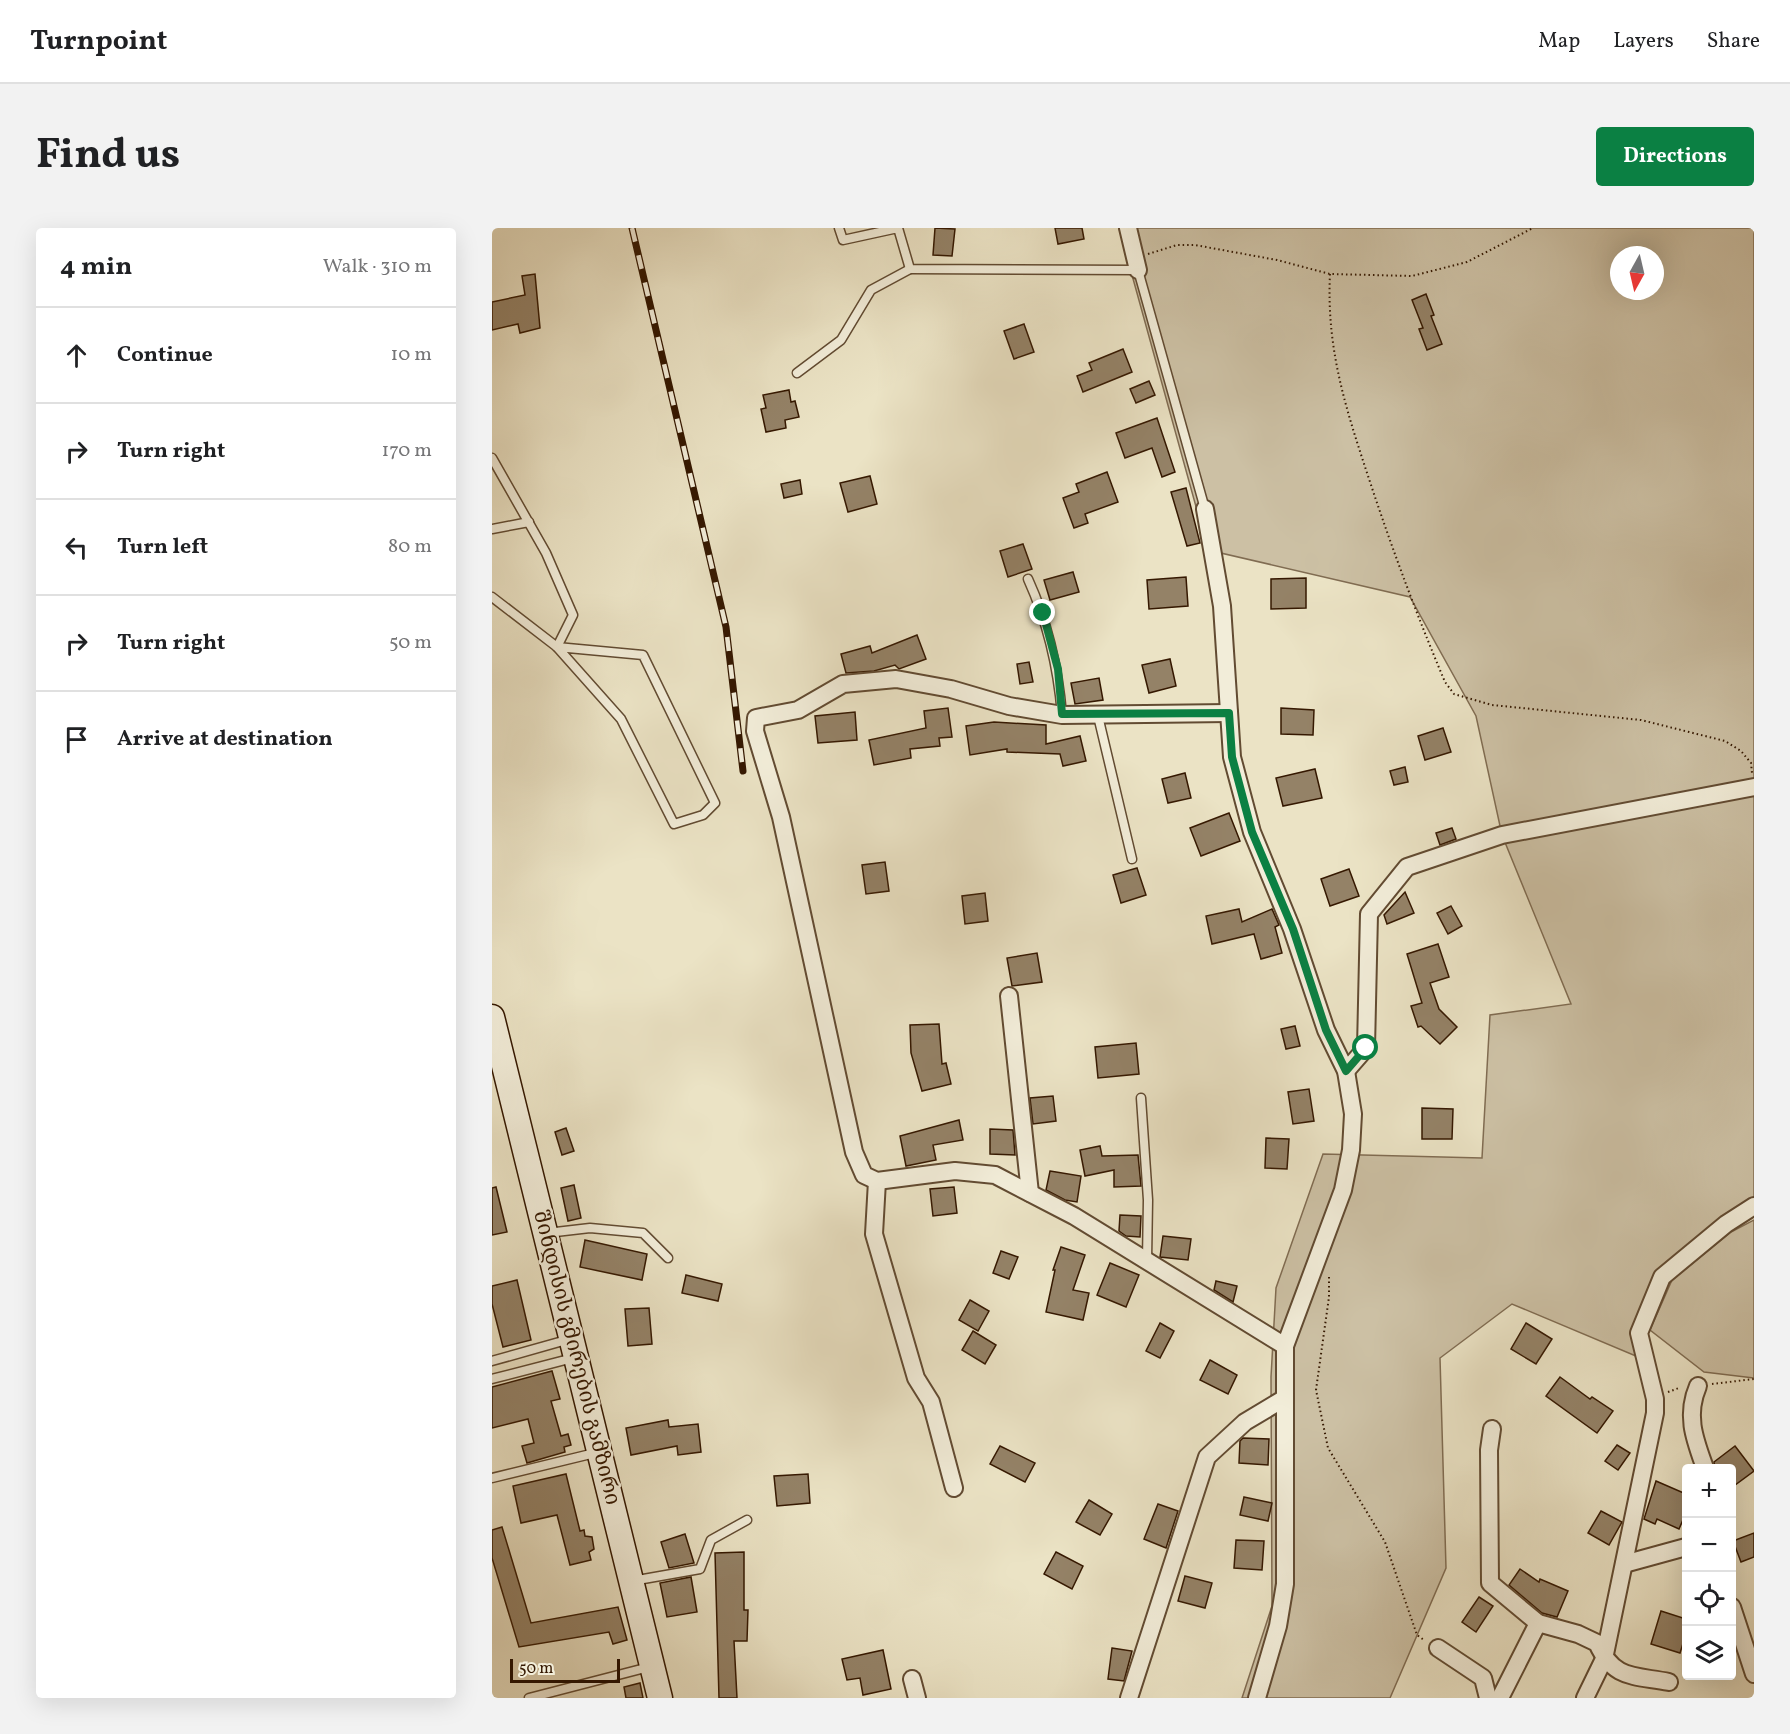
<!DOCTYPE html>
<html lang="en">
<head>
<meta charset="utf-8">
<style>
	body { margin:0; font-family:Vollkorn,"Noto Serif Georgian",serif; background:#f2f2f2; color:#202124 }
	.controls { position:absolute; right:18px; bottom:18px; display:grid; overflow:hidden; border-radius:6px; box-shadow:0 6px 24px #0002 }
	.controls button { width:54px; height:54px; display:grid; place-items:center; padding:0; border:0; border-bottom:2px solid #e0e0e0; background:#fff; color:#202124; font:30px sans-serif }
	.compass { position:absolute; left:1118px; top:18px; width:54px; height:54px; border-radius:50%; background:#fff; box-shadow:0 6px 24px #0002; rotate:188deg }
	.scale { position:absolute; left:18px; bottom:15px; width:110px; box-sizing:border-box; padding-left:6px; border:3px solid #351801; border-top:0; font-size:16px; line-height:21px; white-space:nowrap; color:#351801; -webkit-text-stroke:4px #f2edd9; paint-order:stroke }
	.stop { position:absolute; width:18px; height:18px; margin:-14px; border:4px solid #0b8043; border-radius:50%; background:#fff }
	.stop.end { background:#0b8043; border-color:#fff; box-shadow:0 2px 6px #0008 }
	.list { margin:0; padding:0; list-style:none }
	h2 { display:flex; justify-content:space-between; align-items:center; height:78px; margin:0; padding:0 24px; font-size:26px }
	h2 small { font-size:20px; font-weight:400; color:#757577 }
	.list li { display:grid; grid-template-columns:39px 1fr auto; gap:18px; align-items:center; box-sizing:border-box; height:96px; padding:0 24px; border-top:2px solid #e0e0e0 }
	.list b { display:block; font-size:22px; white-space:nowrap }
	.list em { font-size:20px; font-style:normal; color:#757577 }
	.icon { flex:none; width:33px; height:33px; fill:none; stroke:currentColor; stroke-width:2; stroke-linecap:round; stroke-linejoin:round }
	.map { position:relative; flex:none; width:1262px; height:1470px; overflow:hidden; border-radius:6px }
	header { display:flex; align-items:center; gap:36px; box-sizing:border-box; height:84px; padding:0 30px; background:#fff; border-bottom:2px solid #e0e0e0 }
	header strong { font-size:28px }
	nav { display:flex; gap:33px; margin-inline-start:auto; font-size:21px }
	.intro { display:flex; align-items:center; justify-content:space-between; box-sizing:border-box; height:144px; padding:0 36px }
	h1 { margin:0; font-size:42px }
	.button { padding:15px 27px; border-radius:6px; background:#0b8043; color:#fff; font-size:21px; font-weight:700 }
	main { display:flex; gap:36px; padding:0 36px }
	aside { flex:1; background:#fff; border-radius:6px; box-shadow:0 6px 24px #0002 }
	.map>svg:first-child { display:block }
	.green { fill:#ccc0a4; stroke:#806c52; stroke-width:1.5; fill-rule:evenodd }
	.building { fill:#948267; stroke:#351801; stroke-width:1.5 }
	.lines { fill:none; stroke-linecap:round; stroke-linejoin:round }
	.service-casing { stroke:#624b32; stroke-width:11 }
	.minor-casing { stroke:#624b32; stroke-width:20 }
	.secondary-casing { stroke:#351801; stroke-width:27 }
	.path { stroke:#351801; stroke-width:2; stroke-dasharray:1.5 3; stroke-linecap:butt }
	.service { stroke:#f2edd9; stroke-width:8 }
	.minor { stroke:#f2edd9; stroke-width:16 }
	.secondary { stroke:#f2edd9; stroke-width:24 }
	.rail-casing { stroke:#351801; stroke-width:7 }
	.rail { stroke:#f2edd9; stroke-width:4.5; stroke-dasharray:14; stroke-linecap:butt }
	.route { stroke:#0b8043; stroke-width:8 }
	.labels { text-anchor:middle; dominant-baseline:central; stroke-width:5; stroke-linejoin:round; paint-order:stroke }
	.street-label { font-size:21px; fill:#351801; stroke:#f2edd9 }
</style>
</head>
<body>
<header>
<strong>Turnpoint</strong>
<nav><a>Map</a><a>Layers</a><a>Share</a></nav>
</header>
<div class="intro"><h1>Find us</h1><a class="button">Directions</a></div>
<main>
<aside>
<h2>4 min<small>Walk · 310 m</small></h2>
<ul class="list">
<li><svg class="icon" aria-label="ahead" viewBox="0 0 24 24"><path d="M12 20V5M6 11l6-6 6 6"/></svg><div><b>Continue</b></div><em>10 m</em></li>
<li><svg class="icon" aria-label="right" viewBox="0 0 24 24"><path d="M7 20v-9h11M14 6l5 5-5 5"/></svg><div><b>Turn right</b></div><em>170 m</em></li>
<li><svg class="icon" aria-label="left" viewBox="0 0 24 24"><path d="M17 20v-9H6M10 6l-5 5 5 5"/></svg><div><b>Turn left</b></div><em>80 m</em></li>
<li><svg class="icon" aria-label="right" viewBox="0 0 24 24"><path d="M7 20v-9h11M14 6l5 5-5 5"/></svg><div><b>Turn right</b></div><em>50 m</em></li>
<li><svg class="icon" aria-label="arrive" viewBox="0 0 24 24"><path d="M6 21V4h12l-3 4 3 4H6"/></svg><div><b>Arrive at destination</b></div></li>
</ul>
</aside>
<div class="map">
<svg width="1262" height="1470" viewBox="0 0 1262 1470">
	<rect width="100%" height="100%" fill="#ebe3c5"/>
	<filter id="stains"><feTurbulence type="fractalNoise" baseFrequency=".00333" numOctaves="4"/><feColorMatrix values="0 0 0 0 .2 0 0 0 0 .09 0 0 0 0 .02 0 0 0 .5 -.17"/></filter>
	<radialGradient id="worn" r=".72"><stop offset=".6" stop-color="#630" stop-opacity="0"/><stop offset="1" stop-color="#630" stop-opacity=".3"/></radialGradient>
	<g class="green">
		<path d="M627,0H1262V978L1170,1050L1147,1105L1151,1131L1020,1076L948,1130L954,1340L898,1470H750L780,1378L779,1149L784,1060L831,926L990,930L998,787L1079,776L1010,607L984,488L918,369L716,322ZM1127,27H1163V63H1127Z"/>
		<polygon points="1262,992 1262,1150 1212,1144 1158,1102 1180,1052 1239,1004"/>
	</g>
	<g class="building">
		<polygon points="443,0 463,1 460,28 441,27"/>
		<polygon points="563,0 590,0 592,11 566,16"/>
		<polygon points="43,46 48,100 28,105 26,96 0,102 0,74 33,67 30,48"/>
		<polygon points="934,66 942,87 939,88 950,116 935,122 927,101 931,100 920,72"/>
		<polygon points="532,96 542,124 522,131 512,103"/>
		<polygon points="631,121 640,144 591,164 585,148 600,142 597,135"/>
		<polygon points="657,153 663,167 644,175 638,161"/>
		<polygon points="297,162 299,174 303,173 307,189 293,192 294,200 274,204 269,181 274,180 271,167"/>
		<polygon points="665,190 683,244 670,249 660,220 633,230 624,205"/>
		<polygon points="615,244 626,274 593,286 596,295 582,300 571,270 587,264 584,256"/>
		<polygon points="378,248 385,276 356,284 348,255"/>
		<polygon points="308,252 310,266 292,270 289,256"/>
		<polygon points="694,260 708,315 695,318 679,264"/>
		<polygon points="531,316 540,341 516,349 508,323"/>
		<polygon points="581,344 587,364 558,372 552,352"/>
		<polygon points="694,349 696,378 657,381 655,352"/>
		<polygon points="814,350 814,380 779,381 779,351"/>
		<polygon points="425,407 434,431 407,441 403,437 382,443 354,445 349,426 378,418 380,425"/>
		<polygon points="678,431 684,458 657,465 650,437"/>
		<polygon points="537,434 541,454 528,456 525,436"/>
		<polygon points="607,450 611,472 583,476 579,455"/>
		<polygon points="456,480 460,509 447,510 448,518 418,521 419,530 382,537 377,512 434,500 432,483"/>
		<polygon points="789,480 822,482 821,507 789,506"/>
		<polygon points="363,484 365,512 326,515 323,488"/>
		<polygon points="502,494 554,497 554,516 588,508 594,533 571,538 568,526 515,524 515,521 478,527 474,498"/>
		<polygon points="951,500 959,524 933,532 926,508"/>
		<polygon points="913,539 916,554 902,557 898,543"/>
		<polygon points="823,541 830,570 791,578 784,550"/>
		<polygon points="693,545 699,570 676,575 670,551"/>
		<polygon points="737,585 748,613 709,628 698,600"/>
		<polygon points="960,600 964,611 948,617 944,605"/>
		<polygon points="393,634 397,663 374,666 370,637"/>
		<polygon points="645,640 654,667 629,675 621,647"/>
		<polygon points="857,641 867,668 838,678 829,651"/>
		<polygon points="913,664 922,685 895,696 892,687"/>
		<polygon points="493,665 496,693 473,696 470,668"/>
		<polygon points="959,678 970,698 956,706 945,685"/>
		<polygon points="747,681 750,694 780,681 787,697 783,699 790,725 769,731 762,706 720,716 714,688"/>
		<polygon points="946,716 957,749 938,755 947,781 965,799 948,816 929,798 926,799 919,778 930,775 915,726"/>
		<polygon points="545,725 550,754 520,758 515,730"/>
		<polygon points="447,796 450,836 454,835 459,856 430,863 419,825 418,797"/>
		<polygon points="803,798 808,818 794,821 789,801"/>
		<polygon points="644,815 647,846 606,850 603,819"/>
		<polygon points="817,861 822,893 801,896 796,864"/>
		<polygon points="561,868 564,893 541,896 538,870"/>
		<polygon points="930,880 961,881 960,911 930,911"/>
		<polygon points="467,892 471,912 441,917 444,932 414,938 408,908"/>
		<polygon points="74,900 82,923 70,927 63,904"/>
		<polygon points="498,901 521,902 523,927 498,926"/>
		<polygon points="774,910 797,911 795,941 773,940"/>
		<polygon points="608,918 610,928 646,927 649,958 622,959 622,942 593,948 588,922"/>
		<polygon points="558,943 589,948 585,974 573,972 554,962"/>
		<polygon points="82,957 89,990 76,993 69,960"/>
		<polygon points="4,959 15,1004 0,1007 0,960"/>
		<polygon points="462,959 465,985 441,988 438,961"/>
		<polygon points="628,987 649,988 648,1009 634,1008 627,1003"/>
		<polygon points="671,1008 699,1011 696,1032 668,1029"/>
		<polygon points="93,1012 155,1026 150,1052 88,1039"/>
		<polygon points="569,1019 593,1027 581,1062 597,1065 591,1092 554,1084 563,1042 561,1042"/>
		<polygon points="509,1023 526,1029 517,1051 501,1045"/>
		<polygon points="618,1035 647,1047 634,1079 605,1067"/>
		<polygon points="194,1047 230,1056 226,1073 190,1065"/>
		<polygon points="25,1052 39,1112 11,1119 0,1076 0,1058"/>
		<polygon points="724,1053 745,1058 741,1074 722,1062"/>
		<polygon points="478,1072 497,1083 486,1103 467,1092"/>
		<polygon points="157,1080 160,1116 136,1118 133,1081"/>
		<polygon points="668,1095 682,1103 668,1130 654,1123"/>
		<polygon points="1034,1095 1060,1111 1044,1136 1019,1121"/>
		<polygon points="481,1103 504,1117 493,1136 470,1122"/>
		<polygon points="718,1132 745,1147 736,1166 708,1152"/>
		<polygon points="60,1143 68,1171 59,1173 69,1208 76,1206 79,1217 72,1219 73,1224 35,1235 30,1218 42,1215 36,1191 0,1200 0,1159"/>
		<polygon points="1068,1149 1098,1171 1100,1169 1121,1183 1105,1205 1054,1168"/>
		<polygon points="176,1192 177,1199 206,1196 209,1224 186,1227 185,1218 139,1227 134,1200"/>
		<polygon points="751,1210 777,1211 776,1237 747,1235 748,1213"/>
		<polygon points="1125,1217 1138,1225 1126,1242 1113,1233"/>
		<polygon points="508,1218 543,1235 533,1254 498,1236"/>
		<polygon points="1243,1218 1262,1243 1239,1260 1239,1240 1223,1240 1222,1234"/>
		<polygon points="74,1246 88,1303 92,1302 93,1308 100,1309 102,1321 97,1324 99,1332 78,1337 65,1287 29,1295 21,1258"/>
		<polygon points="316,1246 318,1275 285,1278 282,1248"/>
		<polygon points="1164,1253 1194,1266 1194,1285 1187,1301 1165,1291 1163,1296 1152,1291"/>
		<polygon points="752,1269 780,1275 776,1293 748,1287"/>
		<polygon points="597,1272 620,1286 608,1307 584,1294"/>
		<polygon points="666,1276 686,1283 674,1320 652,1311"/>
		<polygon points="1109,1283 1130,1294 1117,1317 1096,1305"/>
		<polygon points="10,1299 39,1395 126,1379 135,1412 121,1416 117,1404 27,1419 0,1330 0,1302"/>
		<polygon points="1262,1305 1262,1329 1249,1334 1241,1313"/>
		<polygon points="193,1306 202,1335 177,1340 169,1314"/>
		<polygon points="744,1312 772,1313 770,1342 742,1340"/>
		<polygon points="252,1324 252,1382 256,1382 255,1413 242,1413 245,1470 227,1470 223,1325"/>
		<polygon points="564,1324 591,1338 580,1361 552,1346"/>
		<polygon points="1028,1341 1047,1354 1048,1351 1076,1363 1065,1389 1050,1385 1017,1357"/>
		<polygon points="693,1348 720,1355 713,1380 686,1373"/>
		<polygon points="199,1349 205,1384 175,1389 168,1355"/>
		<polygon points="987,1369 1001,1378 984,1404 970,1394"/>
		<polygon points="1169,1383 1194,1391 1194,1406 1188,1425 1159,1416"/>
		<polygon points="620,1420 640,1423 632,1453 616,1451"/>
		<polygon points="391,1422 399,1461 371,1467 368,1450 355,1452 350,1431"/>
		<polygon points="148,1455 151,1470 134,1470 132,1459"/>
	</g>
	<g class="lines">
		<defs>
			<g id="service">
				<polyline points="347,0 351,12 406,0 418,41 646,42 713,281"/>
				<polyline points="305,145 349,112 379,62 418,41"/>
				<polyline points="0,230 54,325 81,387 65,419"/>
				<polyline points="0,301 37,294"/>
				<path d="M536,351C556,395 566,438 570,487"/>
				<polyline points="0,369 65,419 129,491 182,596 211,587 223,575 151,427 65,419"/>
				<polyline points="606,488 640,631"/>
				<polyline points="649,870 656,972 655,1032"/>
				<polyline points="55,1005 98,1000 151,1005 176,1030"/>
				<polyline points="0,1133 78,1111"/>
				<polyline points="0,1151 81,1130"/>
				<polyline points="0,1250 107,1224"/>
				<polyline points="140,1353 208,1341 219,1312 255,1292"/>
				<polyline points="37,1470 157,1439"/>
			</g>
			<g id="minor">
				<polyline points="636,0 646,42"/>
				<polyline points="713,281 730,378 740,529 760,604 800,701 834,802 854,843 861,886 859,922 851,962 793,1118"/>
				<polyline points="737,485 570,487 517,478 459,461 404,451 351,456 306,482 264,490 263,503 289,589 362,924 372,947 385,953 463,943 503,947 582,988 793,1118 793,1356 786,1398 765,1470"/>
				<polyline points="517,768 538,965"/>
				<polyline points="854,843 874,820 877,686 915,639 1010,607 1262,559"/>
				<polyline points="385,953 382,1006 424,1150 439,1174 462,1260"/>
				<path d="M1206,1158C1193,1188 1203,1212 1213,1240"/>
				<path d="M1000,1201L997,1222L998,1355L1046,1395L1086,1406L1105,1415C1122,1452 1141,1447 1177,1454"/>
				<polyline points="1132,1336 1194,1319"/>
				<polyline points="1240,1379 1262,1446"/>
				<polyline points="946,1420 991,1450 996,1470"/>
				<polyline points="420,1451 425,1470"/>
				<polyline points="637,1470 715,1229 753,1194 793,1170"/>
				<polyline points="1008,1470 1046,1395"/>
				<polyline points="1093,1470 1112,1431 1163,1185 1163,1171 1147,1105 1170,1049 1234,996 1262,978"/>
			</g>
			<polyline id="secondary" points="0,789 168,1470"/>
		</defs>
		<use href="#service" class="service-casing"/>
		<use href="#minor" class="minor-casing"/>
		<use href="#secondary" class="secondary-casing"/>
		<g class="path">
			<polyline points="656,26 685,17 703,17 785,32 838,46 920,48 975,34 1041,0"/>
			<path d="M838,46C834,125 856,187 880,260C902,326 926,390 953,454L962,466L1000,477L1149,492L1233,513L1249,523L1259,535L1260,545"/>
			<polyline points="837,1049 837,1069 824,1162 836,1220 893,1314 925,1407 932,1412"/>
			<polyline points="1220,1156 1262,1151"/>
			<polyline points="1176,1164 1187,1160"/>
		</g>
		<use href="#service" class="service"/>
		<use href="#minor" class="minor"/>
		<use href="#secondary" class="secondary"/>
		<defs>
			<polyline id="rail" points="140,0 234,399 251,543"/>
		</defs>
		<use href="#rail" class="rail-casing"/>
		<use href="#rail" class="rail"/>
	</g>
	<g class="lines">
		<polyline class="route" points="551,385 566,441 570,486 737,485 740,529 760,604 801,701 834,802 854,843 874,820"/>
	</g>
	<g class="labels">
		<g class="street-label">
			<text transform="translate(84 1130) rotate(76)">შინდისის გმირების გამზირი</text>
		</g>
	</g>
	<rect width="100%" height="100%" filter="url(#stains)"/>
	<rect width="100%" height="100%" fill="url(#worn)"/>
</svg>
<div class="controls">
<button>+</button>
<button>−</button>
<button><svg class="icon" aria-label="locate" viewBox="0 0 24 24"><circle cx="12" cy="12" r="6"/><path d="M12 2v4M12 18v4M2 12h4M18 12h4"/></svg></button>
<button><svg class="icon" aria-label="layers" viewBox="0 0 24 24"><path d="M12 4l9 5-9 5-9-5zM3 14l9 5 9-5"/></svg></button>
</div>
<svg class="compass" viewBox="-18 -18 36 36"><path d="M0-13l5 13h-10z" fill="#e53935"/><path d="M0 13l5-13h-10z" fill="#757577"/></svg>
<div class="scale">50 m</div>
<div class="stop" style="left:874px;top:820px"></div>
<div class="stop end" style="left:551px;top:385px"></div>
</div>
</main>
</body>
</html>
